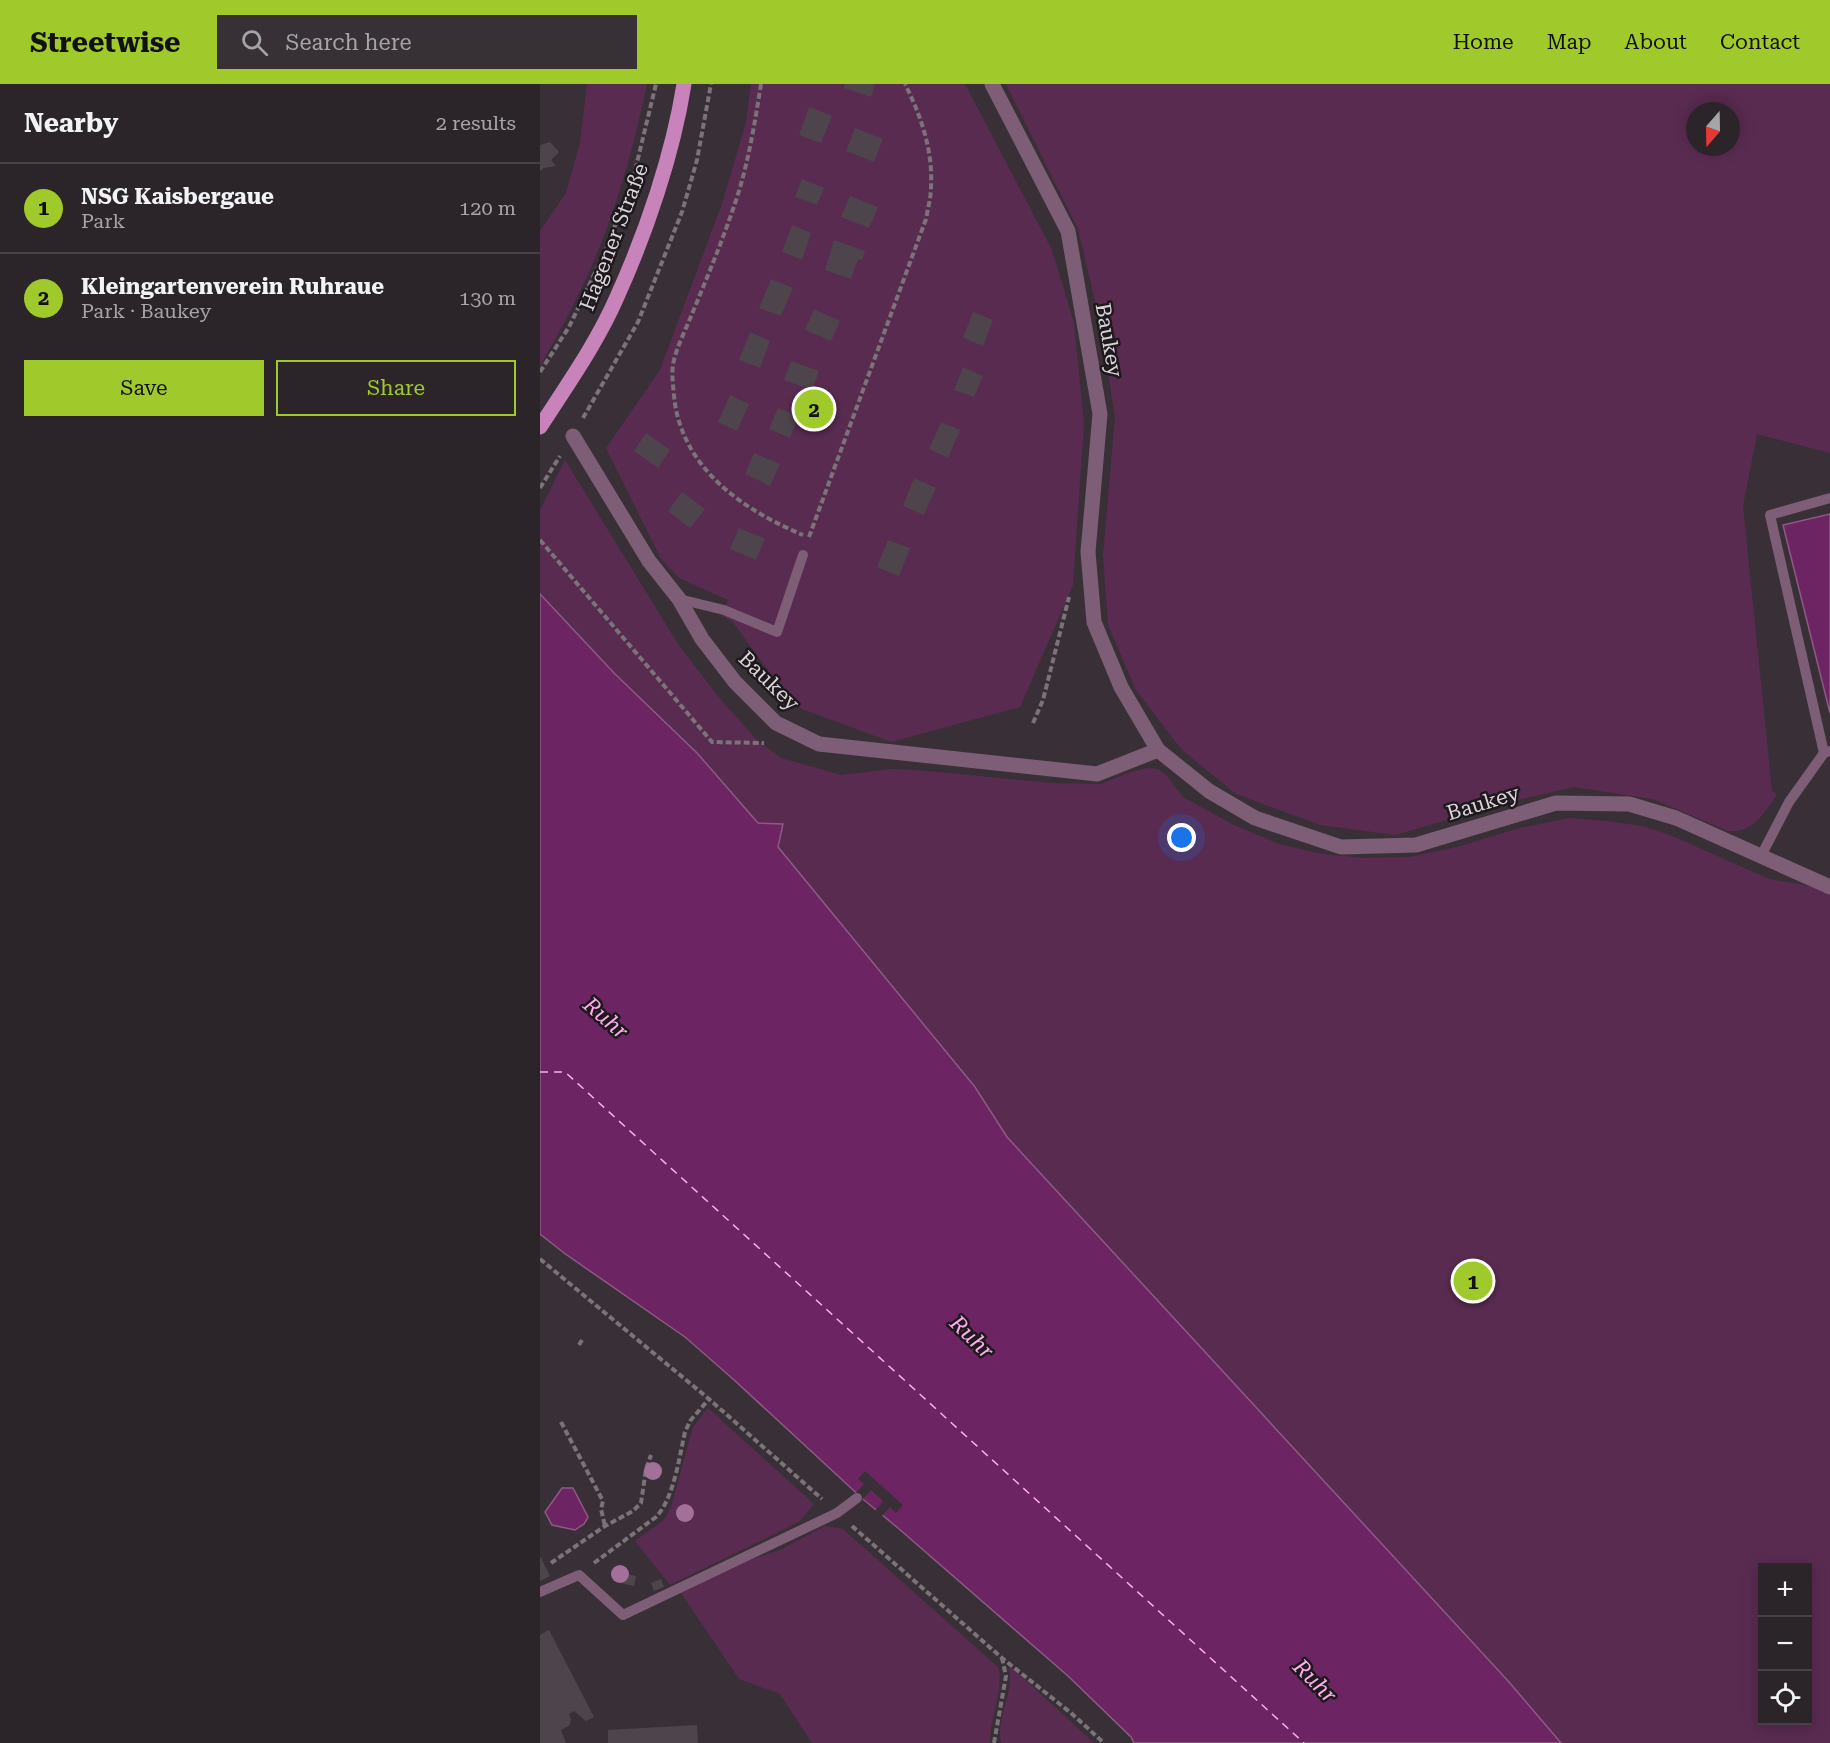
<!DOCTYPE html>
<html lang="en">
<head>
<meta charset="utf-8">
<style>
	body { margin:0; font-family:"Roboto Serif",serif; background:#373035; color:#f1f3f6 }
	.controls { position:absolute; right:18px; bottom:18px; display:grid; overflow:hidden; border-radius:0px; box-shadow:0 3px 15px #0003 }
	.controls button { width:54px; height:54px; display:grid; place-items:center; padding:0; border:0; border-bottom:2px solid #474146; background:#2b2429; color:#f1f3f6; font:30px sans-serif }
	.compass { position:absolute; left:1146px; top:18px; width:54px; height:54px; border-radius:50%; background:#2b2429; box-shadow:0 3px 15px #0003; rotate:200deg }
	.you { position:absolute; left:642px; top:754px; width:21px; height:21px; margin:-15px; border:4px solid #fff; border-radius:50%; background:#1a73e8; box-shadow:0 0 0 9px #1a73e833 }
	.badge { display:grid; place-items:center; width:39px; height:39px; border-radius:50%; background:#a0c92b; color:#111; font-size:20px; font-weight:700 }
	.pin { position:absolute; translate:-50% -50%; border:3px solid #fff; box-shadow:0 2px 6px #0006 }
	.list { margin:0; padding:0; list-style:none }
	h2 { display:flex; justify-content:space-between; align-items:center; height:78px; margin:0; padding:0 24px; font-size:26px }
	h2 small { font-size:20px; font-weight:400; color:#a6a4a8 }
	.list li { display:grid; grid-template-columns:39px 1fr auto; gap:18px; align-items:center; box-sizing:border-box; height:90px; padding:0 24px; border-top:2px solid #474146 }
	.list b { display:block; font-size:22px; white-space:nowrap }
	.list p { margin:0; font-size:20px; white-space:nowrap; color:#a6a4a8 }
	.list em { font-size:20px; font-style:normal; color:#a6a4a8 }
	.actions { display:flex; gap:12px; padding:18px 24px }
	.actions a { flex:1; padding:14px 0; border:2px solid #a0c92b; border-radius:0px; text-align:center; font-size:21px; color:#a0c92b }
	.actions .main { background:#a0c92b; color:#111 }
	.icon { flex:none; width:33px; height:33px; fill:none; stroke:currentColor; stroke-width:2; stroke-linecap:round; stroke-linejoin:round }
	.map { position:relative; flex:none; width:1290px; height:1659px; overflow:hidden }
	header { display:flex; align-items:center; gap:36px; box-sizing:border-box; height:84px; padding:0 30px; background:#a0c92b; color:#111 }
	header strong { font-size:28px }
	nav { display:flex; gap:33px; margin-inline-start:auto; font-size:21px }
	.search { width:420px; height:54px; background:#373035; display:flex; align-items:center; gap:15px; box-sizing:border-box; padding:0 21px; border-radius:0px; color:#a6a4a8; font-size:22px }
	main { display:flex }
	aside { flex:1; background:#2b2429 }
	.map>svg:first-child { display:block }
	.green { fill:#592b51; fill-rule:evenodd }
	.water { fill:#6d2462; stroke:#8e5986; stroke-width:1.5 }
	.pier { fill:#393037 }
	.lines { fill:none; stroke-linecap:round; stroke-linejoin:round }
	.ferry { stroke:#feacee; stroke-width:1.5; stroke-dasharray:8 6; stroke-linecap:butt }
	.building { fill:#4e444c }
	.path { stroke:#7b7379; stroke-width:4; stroke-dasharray:6 3; stroke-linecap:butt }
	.service { stroke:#7e5d77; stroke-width:10 }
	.minor { stroke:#7e5d77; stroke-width:15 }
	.primary { stroke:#c884ba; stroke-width:15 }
	.tree { fill:#a27098 }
	.labels { text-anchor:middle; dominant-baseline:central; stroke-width:5; stroke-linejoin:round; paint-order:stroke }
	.street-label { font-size:21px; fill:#dad4d9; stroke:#1e191d }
	.water-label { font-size:22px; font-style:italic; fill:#feacee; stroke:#1e191d }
</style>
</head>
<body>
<header>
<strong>Streetwise</strong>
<div class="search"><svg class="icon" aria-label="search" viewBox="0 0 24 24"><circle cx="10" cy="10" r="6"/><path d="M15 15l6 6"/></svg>Search here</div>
<nav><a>Home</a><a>Map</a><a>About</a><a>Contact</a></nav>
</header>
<main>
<aside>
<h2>Nearby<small>2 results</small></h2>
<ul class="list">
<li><span class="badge">1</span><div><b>NSG Kaisbergaue</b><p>Park</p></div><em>120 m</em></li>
<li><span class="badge">2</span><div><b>Kleingartenverein Ruhraue</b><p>Park · Baukey</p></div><em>130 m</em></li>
</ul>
<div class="actions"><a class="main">Save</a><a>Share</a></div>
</aside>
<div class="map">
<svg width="1290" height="1659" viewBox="0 0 1290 1659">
	<rect width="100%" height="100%" fill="#393037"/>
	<g class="green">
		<path d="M47,0H107C95,57 80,113 58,167C42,207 21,245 0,282V147L26,109L40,59Z"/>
		<polygon points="211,0 425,0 512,166 534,239 544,339 533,501 480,623 351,658 254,622 192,537 182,532 188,516 139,494 121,475 66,364 120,286 182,120 206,38"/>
		<path d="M466,0H1290V369L1217,350L1203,422L1232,707L1237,710C1225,728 1213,750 1188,747L1113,715L1034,703L973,717L855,751L780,741L696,710L642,666L596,606L568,541L563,471L575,333L561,242L538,145ZM1155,27H1191V63H1155Z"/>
		<path d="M25,376L138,560L181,616L217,656L241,674L301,691L351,685L376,686L513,699L561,700L585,690L606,684L618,685L626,691L643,713L694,741L739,760L782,770L822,774L869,773L917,763L980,744L1029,734L1066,737L1102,742L1130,751L1229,795L1290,806V1659H965L659,1357L238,763L242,740L218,739L157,669L74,589L0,510V426ZM1222,1484H1268V1636H1222Z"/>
		<polygon points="168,1324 274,1420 259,1438 130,1501 95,1457 124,1436 131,1423 153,1343"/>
		<path d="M285,1442L303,1445L458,1583C465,1603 449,1636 450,1659H272L240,1610L199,1595L141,1509L201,1479L240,1466Z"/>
		<path d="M468,1580L554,1659H461C455,1633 477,1606 468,1580Z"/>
	</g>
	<g class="water">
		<polygon points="1290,430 1290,629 1243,441"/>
		<polygon points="0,510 74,589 157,669 218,739 243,740 238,763 435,1003 467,1053 969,1598 1021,1659 594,1659 591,1653 528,1592 358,1444 324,1416 193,1295 145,1253 24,1169 0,1150"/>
		<polygon points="22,1404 33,1404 48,1433 44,1440 35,1446 12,1441 5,1428"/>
	</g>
	<polygon class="pier" points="325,1387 363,1421 356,1429 350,1423 341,1433 334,1428 343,1417 331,1406 321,1417 314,1411 324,1400 318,1395"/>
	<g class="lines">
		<polyline class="ferry" points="0,988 25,988 764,1659"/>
	</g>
	<g class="building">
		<polygon points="305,0 335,0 331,13 304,4"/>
		<polygon points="269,23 292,32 281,59 259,51"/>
		<polygon points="315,44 343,55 334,78 306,67"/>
		<polygon points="10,58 19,68 11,76 16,82 4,84 0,87 0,61"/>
		<polygon points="262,95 284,104 277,121 255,113"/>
		<polygon points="310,112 338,123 329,144 301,133"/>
		<polygon points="252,141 271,149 262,176 242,168"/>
		<polygon points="294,156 325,167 322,176 318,175 311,195 285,186"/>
		<polygon points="231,195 253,204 241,232 219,224"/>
		<polygon points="274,225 300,237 291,257 265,246"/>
		<polygon points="433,228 453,236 443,262 423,254"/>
		<polygon points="210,248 230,257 220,284 199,276"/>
		<polygon points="251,277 279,287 272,306 244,296"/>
		<polygon points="423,283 443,292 434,313 414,306"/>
		<polygon points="190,311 209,320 197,347 178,338"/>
		<polygon points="238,324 259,332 250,354 229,345"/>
		<polygon points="401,338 420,346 408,374 389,365"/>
		<polygon points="106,349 130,366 118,384 94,367"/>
		<polygon points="214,369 240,380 230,402 205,390"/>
		<polygon points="374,394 396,404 384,431 363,422"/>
		<polygon points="142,408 165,425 150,444 128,427"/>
		<polygon points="199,444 225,455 216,476 190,465"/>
		<polygon points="348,456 370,464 359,492 337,483"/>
		<polygon points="0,1472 10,1492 0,1497"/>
		<polygon points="83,1489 96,1492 94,1502 81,1499"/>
		<polygon points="121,1495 124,1503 114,1507 111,1499"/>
		<polygon points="9,1546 54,1633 46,1637 34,1627 29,1630 31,1635 30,1641 21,1646 26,1659 0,1659 0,1551"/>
		<polygon points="157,1641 158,1659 68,1659 68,1646"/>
	</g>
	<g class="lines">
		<g class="path">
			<path d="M221,0C214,44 207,87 192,128C180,163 166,196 152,230C146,245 138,260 134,276C131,288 133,300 134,312C141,383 201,425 263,451"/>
			<polyline points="0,288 29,243 64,170 93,95 116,0"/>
			<polyline points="43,334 98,238 142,128 157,76 171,0"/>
			<polyline points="0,404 20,372"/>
			<path d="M269,453L386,135C388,124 391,113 391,103C393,66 381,32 365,0"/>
			<polyline points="0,456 172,658 224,659"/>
			<polyline points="493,639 503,616 529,513"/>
			<polyline points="0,1175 169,1315 282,1415"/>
			<polyline points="39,1261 42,1256"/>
			<polyline points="21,1338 63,1417 61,1425 65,1442"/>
			<polyline points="312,1442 462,1574 531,1629 564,1659"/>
			<polyline points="11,1479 65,1442 93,1427 101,1419 106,1385 111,1371"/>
			<path d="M54,1479L116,1433C134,1414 139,1374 145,1348L150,1337L169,1315"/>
			<polyline points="454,1659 466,1592 462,1574"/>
		</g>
		<g class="service">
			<polyline points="139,515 184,526 237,548 263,471"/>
			<polyline points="1284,669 1230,431 1290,414"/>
			<polyline points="1221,772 1249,718 1284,669 1290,667"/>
			<polyline points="0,1508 39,1491 83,1531 297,1429 317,1414"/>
		</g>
		<g class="minor">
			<polyline points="452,0 528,147 560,330 548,468 554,538 581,603 618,666 669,707 715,734 801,763 876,761 1016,719 1089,720 1136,734 1290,803"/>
			<polyline points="33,352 109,477 139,515 162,555 195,598 236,639 279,660 557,690 618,666"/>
		</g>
		<path class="primary" d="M0,343C27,301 57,259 77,213C106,149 133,70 144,0"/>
	</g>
	<g class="tree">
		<circle cx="113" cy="1387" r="9"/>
		<circle cx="145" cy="1429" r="9"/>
		<circle cx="80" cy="1490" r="9"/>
	</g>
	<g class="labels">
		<g class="street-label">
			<text transform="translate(74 153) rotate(-69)">Hagener Straße</text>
			<text transform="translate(569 256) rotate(80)">Baukey</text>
			<text transform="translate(229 597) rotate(44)">Baukey</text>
			<text transform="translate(943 719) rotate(-17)">Baukey</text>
		</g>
		<g class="water-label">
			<text transform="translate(66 934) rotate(41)">Ruhr</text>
			<text transform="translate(432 1253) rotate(44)">Ruhr</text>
			<text transform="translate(775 1597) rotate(45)">Ruhr</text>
		</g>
	</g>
</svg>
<div class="controls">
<button>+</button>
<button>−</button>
<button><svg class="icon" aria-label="locate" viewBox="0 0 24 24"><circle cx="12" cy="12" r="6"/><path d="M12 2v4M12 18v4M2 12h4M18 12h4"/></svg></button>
</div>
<svg class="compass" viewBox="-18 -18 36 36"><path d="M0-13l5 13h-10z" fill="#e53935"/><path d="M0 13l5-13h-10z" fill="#a6a4a8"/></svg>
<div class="you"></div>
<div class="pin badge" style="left:933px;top:1197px">1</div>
<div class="pin badge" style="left:274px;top:325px">2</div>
</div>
</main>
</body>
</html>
